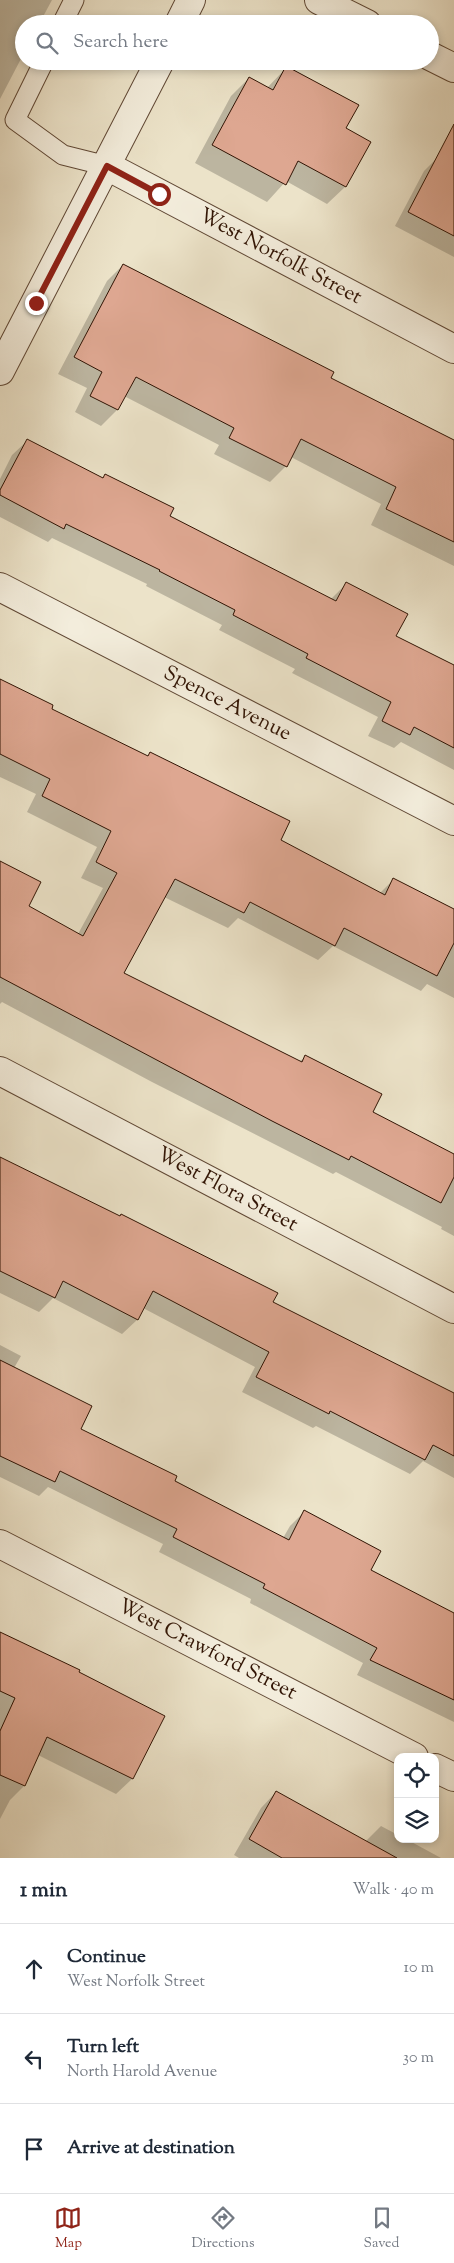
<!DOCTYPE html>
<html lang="en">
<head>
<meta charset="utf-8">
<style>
	body { margin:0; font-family:"Sorts Mill Goudy",serif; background:#f6f6f7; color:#1f2937 }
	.controls { position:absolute; right:15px; bottom:15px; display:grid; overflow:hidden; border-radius:10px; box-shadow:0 2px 8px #0003 }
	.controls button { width:45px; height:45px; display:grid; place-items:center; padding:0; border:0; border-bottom:1px solid #e0e1e3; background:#fff; color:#1f2937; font:25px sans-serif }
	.stop { position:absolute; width:15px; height:15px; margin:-11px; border:4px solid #8f2418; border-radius:50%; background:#fff }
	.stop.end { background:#8f2418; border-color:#fff; box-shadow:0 1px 5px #0008 }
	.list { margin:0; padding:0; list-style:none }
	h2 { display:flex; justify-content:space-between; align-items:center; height:65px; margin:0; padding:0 20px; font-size:21px }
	h2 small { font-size:16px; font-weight:400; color:#747a83 }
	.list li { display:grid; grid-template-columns:32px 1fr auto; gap:15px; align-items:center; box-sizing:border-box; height:90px; padding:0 20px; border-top:1px solid #e0e1e3 }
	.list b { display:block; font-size:19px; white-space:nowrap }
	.list p { margin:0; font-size:16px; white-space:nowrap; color:#747a83 }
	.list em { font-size:16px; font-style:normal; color:#747a83 }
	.icon { flex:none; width:28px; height:28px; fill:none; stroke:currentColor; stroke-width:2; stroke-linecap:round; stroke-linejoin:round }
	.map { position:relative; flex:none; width:454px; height:1858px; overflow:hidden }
	.search { position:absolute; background:#fff; box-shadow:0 2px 8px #0003; left:15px; right:15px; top:15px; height:55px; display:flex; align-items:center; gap:12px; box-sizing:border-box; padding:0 18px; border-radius:28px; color:#747a83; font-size:19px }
	.sheet { height:335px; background:#fff }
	nav { display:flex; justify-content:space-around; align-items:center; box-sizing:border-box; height:70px; border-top:1px solid #e0e1e3; background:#fff; font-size:14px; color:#747a83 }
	nav a { display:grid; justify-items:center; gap:2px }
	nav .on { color:#8f2418 }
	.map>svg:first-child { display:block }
	.shadow { fill:#0003 }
	.building { fill:#dea791; stroke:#311404 }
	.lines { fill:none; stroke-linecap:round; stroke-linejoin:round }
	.service-casing { stroke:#604835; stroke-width:21 }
	.minor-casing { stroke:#604835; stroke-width:30 }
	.service { stroke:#f3eddc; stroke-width:19 }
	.minor { stroke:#f3eddc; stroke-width:28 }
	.route { stroke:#8f2418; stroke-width:6 }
	.labels { text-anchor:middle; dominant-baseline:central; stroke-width:4; stroke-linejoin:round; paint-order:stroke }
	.street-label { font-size:21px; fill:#311404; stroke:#f3eddc }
</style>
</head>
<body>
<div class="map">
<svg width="454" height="1858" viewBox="0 0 454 1858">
	<rect width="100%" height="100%" fill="#ece3c9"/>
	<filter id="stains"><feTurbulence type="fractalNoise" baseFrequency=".004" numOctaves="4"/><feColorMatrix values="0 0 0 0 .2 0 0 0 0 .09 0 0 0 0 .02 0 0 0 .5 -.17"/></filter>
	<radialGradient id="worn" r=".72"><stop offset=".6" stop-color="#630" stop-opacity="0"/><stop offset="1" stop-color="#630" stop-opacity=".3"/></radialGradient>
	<g class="shadow">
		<polygon points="0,0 52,0 39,24 24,24 24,53 0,99"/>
		<polygon points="286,68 345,128 369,142 345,187 327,204 286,181 267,202 195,163 231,96 249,78 267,88"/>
		<polygon points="438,157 454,165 454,257 395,226 424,171"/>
		<polygon points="123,265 330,378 454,442 454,566 371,525 381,504 291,457 286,466 270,482 214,454 219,445 124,396 117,410 101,426 75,412 87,388 58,374 107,281"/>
		<polygon points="27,441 102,479 105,476 168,516 331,599 346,584 394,637 454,666 454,770 401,742 394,748 368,736 378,717 292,673 295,669 219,630 222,625 146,586 147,584 52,538 48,542 0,517 0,479 12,455"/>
		<polygon points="0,680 279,841 380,893 393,880 454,910 454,998 427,984 421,991 333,946 318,960 238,918 228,928 164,897 122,974 299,1062 305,1057 372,1113 454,1155 454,1236 441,1229 442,1227 336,1172 333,1174 152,1082 2,1002 0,1004 0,862 27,907 78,934 103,888 81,878 97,847 27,812 36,794 0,777"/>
		<polygon points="0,1158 120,1217 271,1303 454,1394 454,1478 423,1461 410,1474 316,1426 313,1428 242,1392 255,1367 143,1308 137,1320 122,1334 53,1298 39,1312 0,1293"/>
		<polygon points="0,1345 21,1356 14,1368 79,1429 283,1538 290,1526 304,1512 370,1570 454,1614 454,1722 357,1675 363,1663 250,1603 251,1599 159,1552 163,1544 48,1487 39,1496 0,1477"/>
		<polygon points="0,1633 163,1716 132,1779 116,1794 38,1755 24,1786 10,1800 0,1819"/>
		<polygon points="276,1792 365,1842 381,1826 398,1835 398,1839 406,1839 441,1858 239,1858 234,1855 261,1808"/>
	</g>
	<g class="building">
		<polygon points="286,66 359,105 346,128 371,142 346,187 298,161 286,185 212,145 249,77 273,90"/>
		<polygon points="454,124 454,236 408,212"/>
		<polygon points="123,264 334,372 331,378 454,440 454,542 386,509 396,487 301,439 287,467 229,438 234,428 136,377 118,410 90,396 102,372 74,357"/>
		<polygon points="27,439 103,478 105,474 174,508 170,516 336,601 346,582 408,614 396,636 454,665 454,748 414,727 410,735 382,721 391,702 306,658 308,654 233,615 235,610 159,571 160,570 66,524 64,529 0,495 0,490"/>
		<polygon points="0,679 53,705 52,709 148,756 150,752 290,821 281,840 385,895 393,878 454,909 454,943 437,976 344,928 335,946 250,902 244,913 175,879 124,973 302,1062 305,1055 382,1094 373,1112 454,1154 454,1177 441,1203 351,1156 349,1160 272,1121 0,977 0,861 41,882 29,906 83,936 117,873 96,862 111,831 42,796 50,779 0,754"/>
		<polygon points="0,1157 120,1216 121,1214 278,1293 273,1302 454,1393 454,1456 433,1445 425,1460 330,1411 329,1414 256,1377 269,1352 153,1291 138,1320 63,1281 55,1298 0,1271"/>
		<polygon points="0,1360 92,1406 81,1429 177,1476 175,1481 289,1540 304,1510 381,1551 371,1570 454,1613 454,1700 370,1660 377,1648 263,1588 265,1584 173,1537 177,1529 60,1471 55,1482 0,1456"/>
		<polygon points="0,1632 80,1670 79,1672 165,1716 133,1779 47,1737 25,1786 0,1775 0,1731 15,1698 0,1691"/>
		<polygon points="276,1791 397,1858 282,1858 249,1839"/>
	</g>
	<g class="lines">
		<defs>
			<g id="service">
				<polyline points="62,24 74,0"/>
				<polyline points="44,61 15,120 63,155 107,166"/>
			</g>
			<g id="minor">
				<polyline points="319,0 367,24"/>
				<polyline points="179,24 191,0"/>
				<polyline points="430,56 454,68"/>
				<polyline points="107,166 454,349"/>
				<polyline points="0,371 160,61"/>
				<polyline points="0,587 454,821"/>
				<polyline points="0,1071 454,1309"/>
				<polyline points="0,1544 414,1757"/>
				<polyline points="435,1768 454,1777"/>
			</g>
		</defs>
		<use href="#service" class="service-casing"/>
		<use href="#minor" class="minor-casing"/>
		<use href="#service" class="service"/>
		<use href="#minor" class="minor"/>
	</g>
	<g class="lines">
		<polyline class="route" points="36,303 107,166 159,194"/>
	</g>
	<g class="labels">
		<g class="street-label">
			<text transform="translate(280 257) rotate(28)">West Norfolk Street</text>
			<text transform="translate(227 704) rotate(27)">Spence Avenue</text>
			<text transform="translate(227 1190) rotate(28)">West Flora Street</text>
			<text transform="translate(207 1650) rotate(27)">West Crawford Street</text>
		</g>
	</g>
	<rect width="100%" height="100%" filter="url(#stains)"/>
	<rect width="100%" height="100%" fill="url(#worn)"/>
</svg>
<div class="controls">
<button><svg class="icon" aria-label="locate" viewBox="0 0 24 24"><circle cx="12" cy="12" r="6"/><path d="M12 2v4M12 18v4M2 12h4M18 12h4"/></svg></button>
<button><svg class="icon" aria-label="layers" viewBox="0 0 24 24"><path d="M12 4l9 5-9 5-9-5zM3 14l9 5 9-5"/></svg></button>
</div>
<div class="stop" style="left:159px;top:194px"></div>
<div class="stop end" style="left:36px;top:303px"></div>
<div class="search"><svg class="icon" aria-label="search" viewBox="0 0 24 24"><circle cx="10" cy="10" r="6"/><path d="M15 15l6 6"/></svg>Search here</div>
</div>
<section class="sheet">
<h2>1 min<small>Walk · 40 m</small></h2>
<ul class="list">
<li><svg class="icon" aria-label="ahead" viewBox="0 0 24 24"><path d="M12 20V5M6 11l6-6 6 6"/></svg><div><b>Continue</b><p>West Norfolk Street</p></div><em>10 m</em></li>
<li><svg class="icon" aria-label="left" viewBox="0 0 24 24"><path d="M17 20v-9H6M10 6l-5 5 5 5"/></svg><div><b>Turn left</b><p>North Harold Avenue</p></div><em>30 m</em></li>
<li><svg class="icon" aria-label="arrive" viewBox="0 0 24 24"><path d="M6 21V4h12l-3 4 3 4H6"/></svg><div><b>Arrive at destination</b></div></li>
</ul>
</section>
<nav>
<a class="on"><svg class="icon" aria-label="map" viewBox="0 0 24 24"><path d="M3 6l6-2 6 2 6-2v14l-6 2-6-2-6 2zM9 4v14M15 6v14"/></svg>Map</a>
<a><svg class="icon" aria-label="directions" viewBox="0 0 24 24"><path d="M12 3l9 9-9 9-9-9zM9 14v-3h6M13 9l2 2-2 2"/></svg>Directions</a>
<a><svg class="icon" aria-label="saved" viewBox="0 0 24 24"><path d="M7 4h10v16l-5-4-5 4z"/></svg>Saved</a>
</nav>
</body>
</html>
